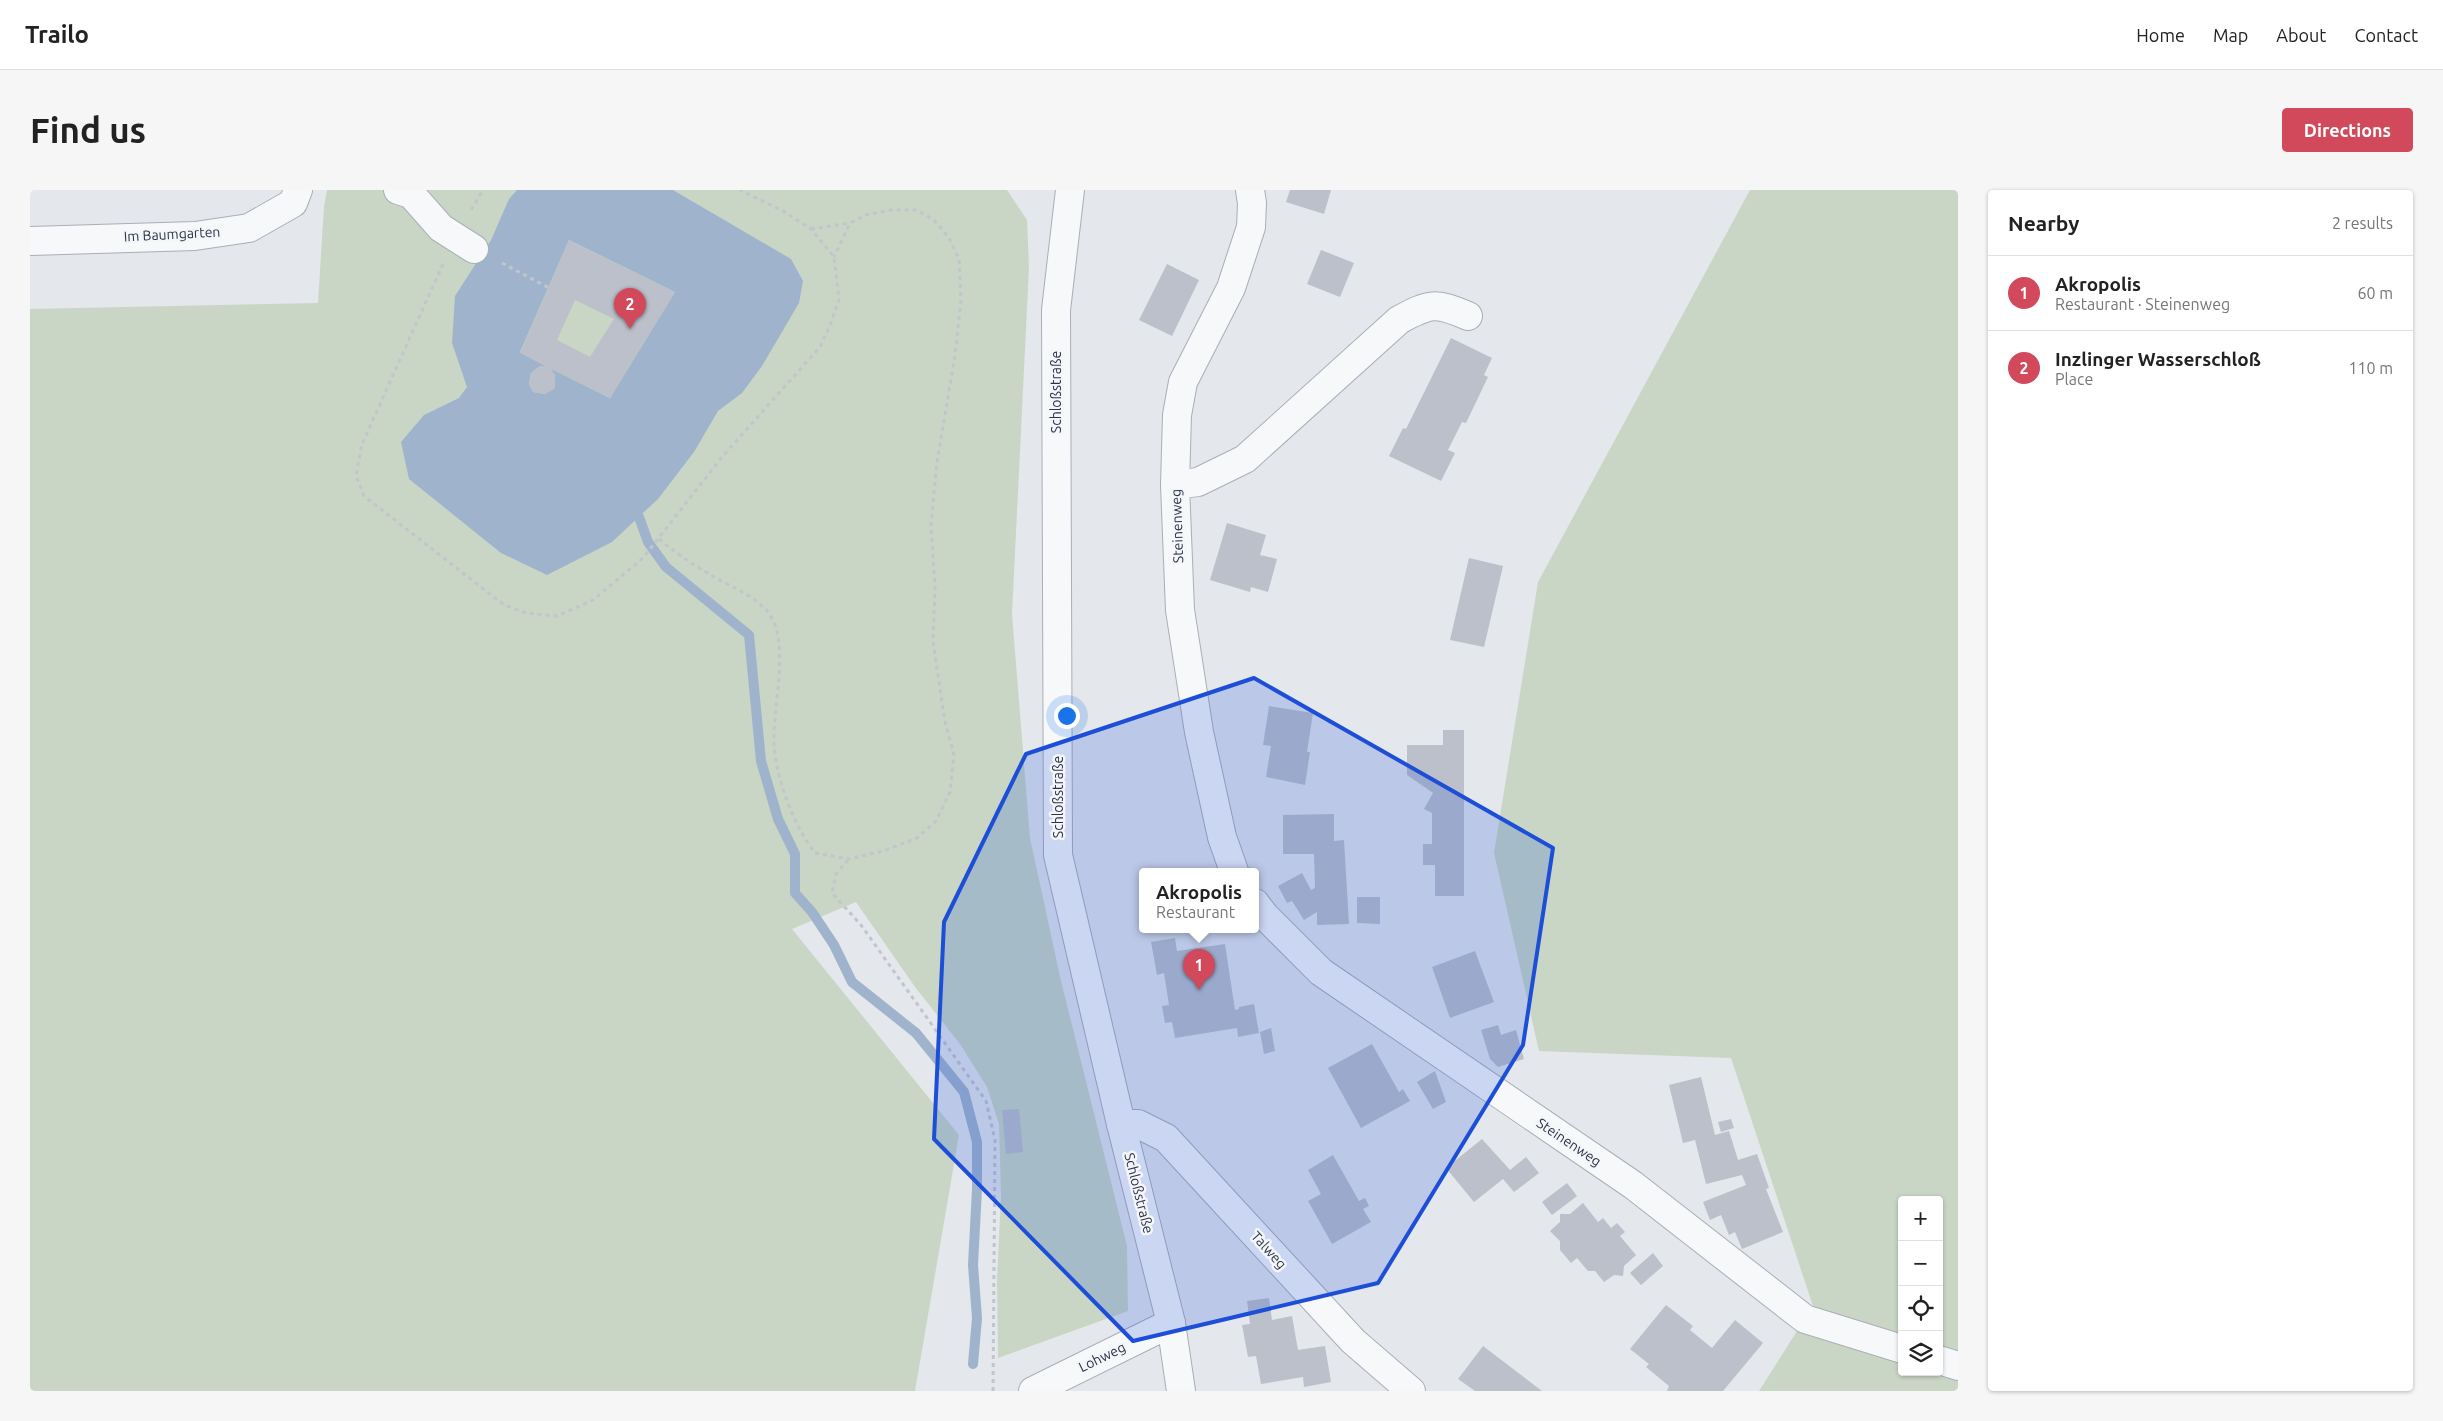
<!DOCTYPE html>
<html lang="en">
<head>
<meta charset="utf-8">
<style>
	body { margin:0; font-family:Ubuntu,sans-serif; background:#f6f6f6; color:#222 }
	.controls { position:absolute; right:15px; bottom:15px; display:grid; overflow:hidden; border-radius:5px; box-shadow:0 1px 4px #0004 }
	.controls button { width:45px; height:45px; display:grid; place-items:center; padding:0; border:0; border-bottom:1px solid #e0e0e0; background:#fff; color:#222; font:25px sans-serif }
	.you { position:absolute; left:1036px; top:525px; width:18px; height:18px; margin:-12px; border:4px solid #fff; border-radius:50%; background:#1a73e8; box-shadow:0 0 0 8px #1a73e833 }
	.badge { display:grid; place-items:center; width:32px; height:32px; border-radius:50%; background:#d1495b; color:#fff; font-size:16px; font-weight:700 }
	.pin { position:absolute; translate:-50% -41px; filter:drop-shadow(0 1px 2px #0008) }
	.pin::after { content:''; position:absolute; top:26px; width:18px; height:15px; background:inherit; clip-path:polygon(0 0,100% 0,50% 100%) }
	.popup { position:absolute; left:1109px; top:678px; width:120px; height:65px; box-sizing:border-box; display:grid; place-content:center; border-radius:5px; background:#fff; filter:drop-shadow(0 1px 4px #0005); font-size:16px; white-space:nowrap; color:#767676 }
	.popup b { font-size:19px; color:#222 }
	.popup::after { content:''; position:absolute; left:50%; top:100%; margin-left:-10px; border:10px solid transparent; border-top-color:#fff }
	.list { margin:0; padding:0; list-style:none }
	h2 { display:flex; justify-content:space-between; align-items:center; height:65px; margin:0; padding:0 20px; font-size:21px }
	h2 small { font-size:16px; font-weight:400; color:#767676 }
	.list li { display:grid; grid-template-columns:32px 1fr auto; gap:15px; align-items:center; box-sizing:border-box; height:75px; padding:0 20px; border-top:1px solid #e0e0e0 }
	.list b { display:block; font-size:19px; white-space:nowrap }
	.list p { margin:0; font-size:16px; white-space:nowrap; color:#767676 }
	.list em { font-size:16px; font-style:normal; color:#767676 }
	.icon { flex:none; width:28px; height:28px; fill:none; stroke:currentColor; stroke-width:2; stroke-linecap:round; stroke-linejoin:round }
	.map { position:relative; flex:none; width:1928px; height:1201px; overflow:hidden; border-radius:5px }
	header { display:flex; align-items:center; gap:30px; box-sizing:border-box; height:70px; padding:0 25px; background:#fff; border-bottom:1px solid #e0e0e0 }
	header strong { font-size:24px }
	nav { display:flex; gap:28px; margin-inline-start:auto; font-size:18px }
	.intro { display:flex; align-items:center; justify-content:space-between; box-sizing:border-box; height:120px; padding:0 30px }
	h1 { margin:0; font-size:35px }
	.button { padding:12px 22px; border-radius:5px; background:#d1495b; color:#fff; font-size:18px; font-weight:700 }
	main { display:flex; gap:30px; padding:0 30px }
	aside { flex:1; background:#fff; border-radius:5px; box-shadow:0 1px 4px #0004 }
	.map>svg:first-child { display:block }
	.green { fill:#c9d6c5; fill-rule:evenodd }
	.water { fill:#9fb4cc; fill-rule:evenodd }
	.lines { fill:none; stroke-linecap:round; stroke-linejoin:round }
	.stream { stroke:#9fb4cc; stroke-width:10 }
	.building { fill:#bbc0ca; fill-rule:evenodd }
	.minor-casing { stroke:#a9aeb7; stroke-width:30 }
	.path { stroke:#c2c5cb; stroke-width:3; stroke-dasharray:4 4; stroke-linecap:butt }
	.minor { stroke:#f7f8fa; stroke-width:28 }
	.marked { fill:#1d4ed8; fill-opacity:0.2; stroke:#1d4ed8; stroke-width:4; stroke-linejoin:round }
	.labels { text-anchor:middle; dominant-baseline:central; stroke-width:5; stroke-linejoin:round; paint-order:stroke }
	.street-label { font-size:14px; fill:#2b3445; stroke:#f4f6f9 }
</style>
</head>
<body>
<header>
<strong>Trailo</strong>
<nav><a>Home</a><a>Map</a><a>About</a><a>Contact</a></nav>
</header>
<div class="intro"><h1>Find us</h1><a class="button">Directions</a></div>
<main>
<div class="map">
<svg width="1928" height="1201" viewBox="0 0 1928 1201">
	<rect width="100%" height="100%" fill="#e4e7ec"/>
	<g class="green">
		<polygon points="297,0 977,0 997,30 999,77 982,424 1000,648 1031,791 1097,1056 1098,1121 968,1168 967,1090 971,1007 969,934 957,897 930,854 885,797 826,712 762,739 929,945 885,1201 0,1201 0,119 288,113 294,17"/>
		<path d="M1720,0H1928V1201H1729L1783,1116L1701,868L1509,861L1464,663L1508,392ZM1872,1010H1909V1182H1872Z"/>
	</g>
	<path class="water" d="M487,0H643L761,69L773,91L769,113L732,176L712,203L688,221L664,262L628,309L582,352L517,385L471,363L379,289L371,252L394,225L429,208L437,197L422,153L425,106L461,50L479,9ZM539,50L645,102L580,208L518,177L525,185V198L515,204L503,202L499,194L501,183L510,176L517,177L490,162Z"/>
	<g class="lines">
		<polyline class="stream" points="609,327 618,352 636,377 719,445 731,571 748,629 765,664 765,703 782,722 804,755 822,792 886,843 934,902 947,952 947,999 943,1075 947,1128 943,1174"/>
	</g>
	<g class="building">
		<polygon points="1260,0 1301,0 1294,24 1256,12"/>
		<path d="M539,50L645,102L580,208L521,179L525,185V198L515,204L503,202L499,194L501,183L510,176H516L490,163ZM545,110L584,129L560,167L527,150Z"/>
		<polygon points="1291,60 1324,73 1310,107 1277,94"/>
		<polygon points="1137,74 1169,90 1142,146 1109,130"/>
		<polygon points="1421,148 1462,168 1454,185 1458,187 1436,233 1432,232 1418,260 1425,263 1411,291 1359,266 1373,238 1376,239"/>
		<polygon points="1197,333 1236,345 1230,365 1247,369 1238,402 1221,397 1220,402 1180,390"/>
		<polygon points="1439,368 1473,376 1454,457 1420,450"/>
		<polygon points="1239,516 1283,523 1277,562 1280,562 1275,595 1236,587 1241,556 1233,555"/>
		<polygon points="1413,540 1434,540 1434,706 1405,706 1405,675 1393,675 1393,654 1402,654 1402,623 1394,619 1403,603 1377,585 1377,555 1413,555"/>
		<polygon points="1304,624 1304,651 1314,650 1319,734 1287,735 1287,722 1274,730 1262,711 1257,713 1248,696 1272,683 1281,700 1285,698 1284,664 1253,664 1253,625"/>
		<polygon points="1327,707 1350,707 1350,734 1327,733"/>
		<polygon points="1145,748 1147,761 1195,754 1205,820 1209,819 1209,817 1224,814 1229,843 1208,847 1207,838 1145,848 1142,832 1135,833 1132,816 1139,815 1134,783 1127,785 1121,752"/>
		<polygon points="1445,761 1464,812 1420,828 1402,777"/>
		<polygon points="1468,835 1471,845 1486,840 1494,869 1468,877 1460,869 1451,840"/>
		<polygon points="1241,838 1245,861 1234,864 1230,842"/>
		<polygon points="1342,854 1369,902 1373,899 1380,911 1331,938 1298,878"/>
		<polygon points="1405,881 1416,912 1403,919 1387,892"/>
		<polygon points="1671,887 1685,945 1699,941 1708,970 1727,964 1739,998 1736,999 1753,1042 1712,1059 1705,1042 1699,1045 1691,1025 1680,1030 1673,1012 1716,995 1712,985 1676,994 1665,950 1653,953 1639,895"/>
		<polygon points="989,919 993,962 976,964 972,920"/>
		<polygon points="1701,929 1704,938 1691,942 1688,932"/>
		<polygon points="1452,949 1480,980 1496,967 1509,983 1484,1002 1473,989 1444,1012 1416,978"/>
		<polygon points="1303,965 1329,1011 1335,1008 1339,1016 1333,1019 1341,1032 1302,1054 1278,1011 1291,1004 1278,980"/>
		<polygon points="1537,993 1547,1006 1522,1025 1512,1012"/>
		<polygon points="1553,1013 1568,1032 1573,1028 1581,1038 1587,1033 1595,1042 1590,1046 1606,1065 1594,1076 1593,1086 1584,1085 1574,1092 1565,1081 1558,1081 1547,1068 1541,1073 1530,1060 1530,1051 1520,1041 1530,1032 1530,1024 1540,1024"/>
		<polygon points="1623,1063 1633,1076 1611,1095 1600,1083"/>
		<polygon points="1239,1108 1242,1130 1262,1126 1268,1160 1295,1156 1301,1192 1274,1197 1273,1187 1231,1194 1226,1166 1218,1167 1212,1135 1220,1134 1217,1111"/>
		<polygon points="1636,1115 1663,1136 1660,1140 1682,1158 1705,1130 1733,1153 1693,1201 1637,1201 1639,1196 1616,1177 1619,1174 1600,1159"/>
		<polygon points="1453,1156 1508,1198 1512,1201 1445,1201 1428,1189"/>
	</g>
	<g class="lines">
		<defs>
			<g id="minor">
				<polyline points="368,0 381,4 411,38 444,59"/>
				<polyline points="1040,0 1026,120 1028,665 1091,934 1141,1133 1151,1201"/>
				<polyline points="0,51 165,46 219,38 263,13 268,0"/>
				<path d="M1145,295L1168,292L1215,269L1369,130C1400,113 1406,112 1438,126"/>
				<polyline points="1204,681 1192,647 1169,542 1150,420 1145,295 1147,225 1153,192 1201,98 1221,37 1222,13 1220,0"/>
				<polyline points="1225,713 1235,726 1291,782 1603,995 1775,1129 1872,1159"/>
				<polyline points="1091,934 1108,934 1136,948 1323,1151 1381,1201"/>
				<polyline points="1909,1170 1928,1176"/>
				<polyline points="1003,1201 1141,1133"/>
			</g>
		</defs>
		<use href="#minor" class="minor-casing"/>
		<g class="path">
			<polyline points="441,20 453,0"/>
			<polyline points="781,39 820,33"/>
			<polyline points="472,73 519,98"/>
			<polyline points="413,74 332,254 326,286 334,306 474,415 496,423 527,426 563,410 613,368 692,267 790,157 801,133 809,109 804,67 781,39 755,22 710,0"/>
			<path d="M629,349C647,364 665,376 686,388C702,397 724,406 737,421C762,450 742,518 744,554C746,589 764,636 785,663L819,669L853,661L887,648L906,631L920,602L924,565L915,532L903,452L905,398L901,335L907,272L925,165L931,111L929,69L919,48L904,30L887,20H861L835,25L820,33L804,67"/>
			<polyline points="818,670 806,684 802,703 831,735 956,911 965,950 963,1201"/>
		</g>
		<use href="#minor" class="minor"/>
	</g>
	<path class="marked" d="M1224,488L1523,658L1493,855L1348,1093L1103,1151L904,949L914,732L996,564Z"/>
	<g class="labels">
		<g class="street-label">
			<text transform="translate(142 44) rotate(-3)">Im Baumgarten</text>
			<text transform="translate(1026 202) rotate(-90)">Schloßstraße</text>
			<text transform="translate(1147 336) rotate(-92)">Steinenweg</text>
			<text transform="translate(1028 607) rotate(-90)">Schloßstraße</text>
			<text transform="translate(1539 952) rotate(34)">Steinenweg</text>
			<text transform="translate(1109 1003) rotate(76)">Schloßstraße</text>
			<text transform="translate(1239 1060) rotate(48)">Talweg</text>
			<text transform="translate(1072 1167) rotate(-26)">Lohweg</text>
		</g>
	</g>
</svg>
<div class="controls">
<button>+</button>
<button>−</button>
<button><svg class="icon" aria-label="locate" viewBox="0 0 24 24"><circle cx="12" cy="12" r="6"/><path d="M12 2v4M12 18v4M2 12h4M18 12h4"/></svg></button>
<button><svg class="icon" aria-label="layers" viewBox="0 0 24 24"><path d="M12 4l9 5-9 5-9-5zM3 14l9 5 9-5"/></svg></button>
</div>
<div class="you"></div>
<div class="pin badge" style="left:1169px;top:800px">1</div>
<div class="popup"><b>Akropolis</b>Restaurant</div>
<div class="pin badge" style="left:600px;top:139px">2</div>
</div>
<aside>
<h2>Nearby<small>2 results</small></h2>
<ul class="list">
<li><span class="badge">1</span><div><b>Akropolis</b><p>Restaurant · Steinenweg</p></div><em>60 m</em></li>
<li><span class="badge">2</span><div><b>Inzlinger Wasserschloß</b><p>Place</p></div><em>110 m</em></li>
</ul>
</aside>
</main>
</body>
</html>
